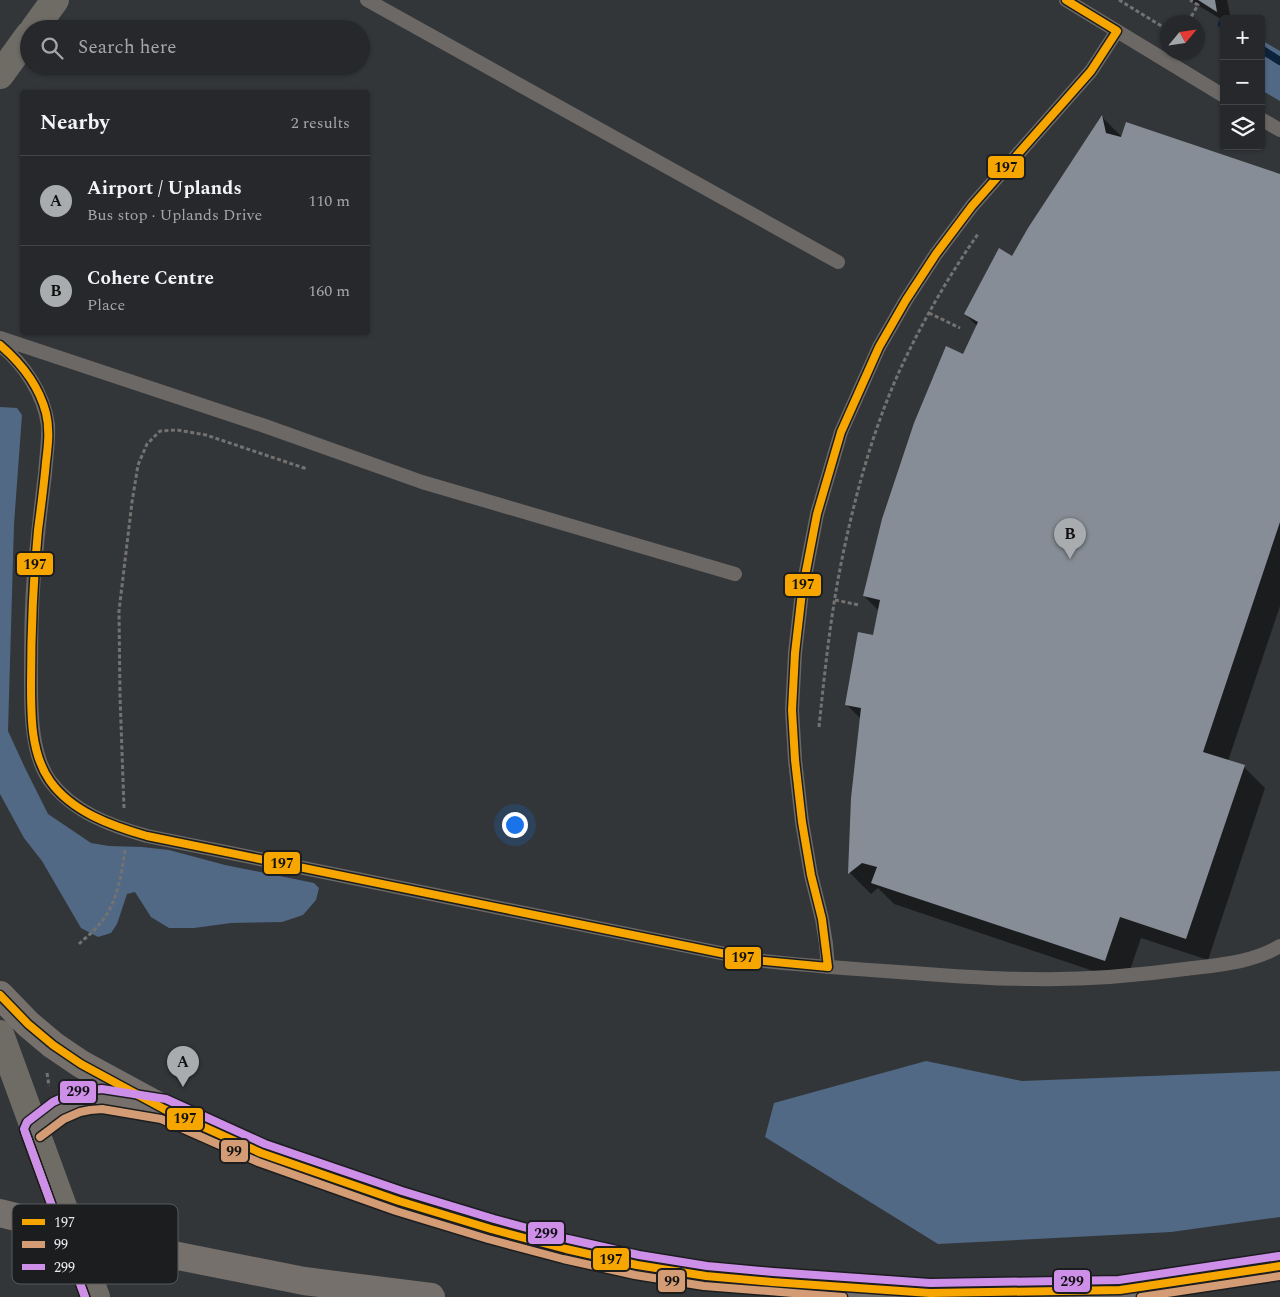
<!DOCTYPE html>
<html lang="en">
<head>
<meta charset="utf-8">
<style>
	body { margin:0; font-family:Spectral,serif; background:#2e3033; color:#f1f3f6 }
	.controls { position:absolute; right:15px; top:15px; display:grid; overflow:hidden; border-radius:5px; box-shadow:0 1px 4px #0004 }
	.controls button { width:45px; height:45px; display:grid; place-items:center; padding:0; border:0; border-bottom:1px solid #424447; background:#26282b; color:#f1f3f6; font:25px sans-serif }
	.compass { position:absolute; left:1160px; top:15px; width:45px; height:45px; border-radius:50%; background:#26282b; box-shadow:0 1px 4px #0004; rotate:61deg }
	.you { position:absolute; left:514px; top:824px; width:18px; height:18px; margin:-12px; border:4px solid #fff; border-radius:50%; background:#1a73e8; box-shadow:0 0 0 8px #1a73e833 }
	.badge { display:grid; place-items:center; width:32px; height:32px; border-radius:50%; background:#a9acaf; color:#111; font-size:16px; font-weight:700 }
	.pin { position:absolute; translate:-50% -41px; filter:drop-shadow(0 1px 2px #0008) }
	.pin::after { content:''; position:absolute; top:26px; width:18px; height:15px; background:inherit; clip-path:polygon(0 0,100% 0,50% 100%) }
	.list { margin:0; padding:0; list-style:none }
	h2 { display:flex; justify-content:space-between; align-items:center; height:65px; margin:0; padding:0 20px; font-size:21px }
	h2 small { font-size:16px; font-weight:400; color:#a4a6a9 }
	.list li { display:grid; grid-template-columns:32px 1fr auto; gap:15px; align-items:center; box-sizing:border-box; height:90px; padding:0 20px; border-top:1px solid #424447 }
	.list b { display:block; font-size:19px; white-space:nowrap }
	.list p { margin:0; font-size:16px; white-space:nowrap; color:#a4a6a9 }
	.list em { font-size:16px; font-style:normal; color:#a4a6a9 }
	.icon { flex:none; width:28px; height:28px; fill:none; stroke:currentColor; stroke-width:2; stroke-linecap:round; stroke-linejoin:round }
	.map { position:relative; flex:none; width:1280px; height:1297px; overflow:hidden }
	.search { position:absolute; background:#26282b; box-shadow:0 1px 4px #0004; left:20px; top:20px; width:350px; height:55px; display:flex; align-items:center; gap:12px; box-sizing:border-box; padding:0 18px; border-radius:28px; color:#a4a6a9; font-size:19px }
	.panel { position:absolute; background:#26282b; box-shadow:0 1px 4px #0004; left:20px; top:90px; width:350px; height:245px; border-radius:5px }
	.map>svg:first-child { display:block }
	.forest { fill:#516985 }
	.shadow { fill:#0007 }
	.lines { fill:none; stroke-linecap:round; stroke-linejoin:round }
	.stream { stroke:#0d233d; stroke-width:8 }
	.building { fill:#868d96 }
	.path { stroke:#737270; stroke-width:3; stroke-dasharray:4 2.5; stroke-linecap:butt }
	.service { stroke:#6c6865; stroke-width:14 }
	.secondary { stroke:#6f6c66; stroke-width:28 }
	.trunk { stroke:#76706c; stroke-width:28 }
	.bus-1-casing { stroke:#1b1d1f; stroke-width:11 }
	.bus-2-casing { stroke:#1b1d1f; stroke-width:11 }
	.bus-3-casing { stroke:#1b1d1f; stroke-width:11 }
	.bus-1 { stroke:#f7a600; stroke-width:8 }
	.bus-2 { stroke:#d39c74; stroke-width:8 }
	.bus-3 { stroke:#ce8fe9; stroke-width:8 }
	.key { fill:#1b1d1f; stroke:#595b5d; stroke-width:1 }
	.key-label { font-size:14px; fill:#e9ecef }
	.line-badge { stroke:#1b1d1f; stroke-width:2 }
	.pale-badge-label { font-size:14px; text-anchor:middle; font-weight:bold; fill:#111 }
</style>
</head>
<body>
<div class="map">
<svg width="1280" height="1297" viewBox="0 0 1280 1297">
	<rect width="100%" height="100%" fill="#333639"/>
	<g class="forest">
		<polygon points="1261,40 1280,51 1280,101 1261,90"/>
		<polygon points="0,407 17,408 22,415 14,524 8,731 25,768 48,814 91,843 109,846 142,847 169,850 225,865 314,883 319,888 316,900 303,915 282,922 231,923 194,928 169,928 151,917 135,892 127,894 117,924 111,933 98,937 81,928 42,861 24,838 0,794"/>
		<polygon points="926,1061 1022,1081 1280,1071 1280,1217 1171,1232 938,1244 765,1137 774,1103"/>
	</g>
	<g class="shadow">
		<polygon points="1189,0 1227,0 1231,19 1224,19 1224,21"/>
		<polygon points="1102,117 1122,137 1280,175 1280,606 1228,761 1244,767 1265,788 1208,960 1141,938 1126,982 894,904 878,888 871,894 850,873 853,798 861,719 847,705 874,636 879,611 864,596 964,355 977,326 965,314 1013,258"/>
	</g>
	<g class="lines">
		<g class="stream">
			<polyline points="1222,24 1224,25"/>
			<polyline points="1261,49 1280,61"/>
		</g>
	</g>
	<g class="building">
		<polygon points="1198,0 1215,0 1217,12"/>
		<polygon points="1102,115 1106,133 1121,137 1126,122 1280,174 1280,522 1203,752 1245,765 1186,939 1120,917 1105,961 871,883 877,867 862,863 848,874 851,798 861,708 845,705 858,632 873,635 880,600 863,596 882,519 914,423 946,346 963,354 978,322 964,314 999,248 1012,256 1028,228"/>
	</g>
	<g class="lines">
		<g class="path">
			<polyline points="1119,0 1168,30"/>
			<polyline points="1188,22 1198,5 1190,0"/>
			<polyline points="929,313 960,328"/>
			<polyline points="835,600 859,605"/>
			<path d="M819,727C825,669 831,611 843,554C856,492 873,430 899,372C921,324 948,277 978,234"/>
			<polyline points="124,808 120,696 119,611 132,502 138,465 147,444 160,431 177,430 206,435 307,469"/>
			<path d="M79,944C84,939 91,934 96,928C117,907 121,877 125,850"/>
			<polyline points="47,1073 49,1086"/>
		</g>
		<g class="service">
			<polyline points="367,0 838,262"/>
			<polyline points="1066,0 1224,96"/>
			<polyline points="1261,119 1280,130"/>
			<polyline points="0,338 262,425 422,482 735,574"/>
			<path d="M0,345C24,364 44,394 48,425C49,441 46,458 45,474C42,498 39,522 37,545C31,592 31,639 31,686C31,715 32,756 50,781C73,812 111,826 147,836L755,960C798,965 841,968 884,971C933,974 982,979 1031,979C1082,980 1134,976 1185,969C1217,965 1252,963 1280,946"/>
			<polyline points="828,967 826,944 822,919 811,875 802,822 795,760 792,710 795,653 802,592 817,514 841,432 879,347 906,300 936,254 972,206 1091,71 1117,31"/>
		</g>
		<g class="secondary">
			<polyline points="34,29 55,0"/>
			<polyline points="0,75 29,35"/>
			<polyline points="0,1034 96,1297"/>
		</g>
		<g class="trunk">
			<polyline points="0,995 28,1024 53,1045 81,1064 164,1109 261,1153 399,1201 491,1229 566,1249 637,1265 706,1276 772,1282 930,1293 1120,1290"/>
			<path d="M34,1129C42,1123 50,1116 59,1110C84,1094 115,1101 143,1106"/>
			<polyline points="0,1213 158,1252 304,1281 431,1297"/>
			<polyline points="1101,1293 1280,1266"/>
		</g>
		<defs>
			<g id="bus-1">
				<path d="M0,345C21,363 39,386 46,413C50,429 48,446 46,462C44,485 41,507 38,530C33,582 31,633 31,685C31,717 31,754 50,781C72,812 112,826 147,836L755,960L828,967L822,919L811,875L802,822L795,760L792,710L795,653L802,592L817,514L841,432L879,347L906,300L936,254L972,206L1091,71L1117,31L1066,0"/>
				<polyline points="0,995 28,1024 53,1045 81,1064 164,1109 261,1153 399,1201 491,1229 566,1249 637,1265 706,1276 772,1282 930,1293 1120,1290 1280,1266"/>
			</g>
			<g id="bus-2">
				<polyline points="25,1132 85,1297"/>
				<polyline points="40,1137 64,1119 80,1112 90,1110 102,1109 161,1119 258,1162 396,1211 488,1239 563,1259 635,1275 704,1286 843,1297"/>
				<polyline points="1141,1297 1280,1276"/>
			</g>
			<polyline id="bus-3" points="85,1297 24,1129 27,1122 53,1102 75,1092 102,1089 166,1099 265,1144 402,1191 494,1219 568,1239 639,1255 707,1266 773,1272 930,1283 1119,1280 1279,1256"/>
		</defs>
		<use href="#bus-1" class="bus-1-casing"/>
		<use href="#bus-2" class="bus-2-casing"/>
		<use href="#bus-3" class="bus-3-casing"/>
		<use href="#bus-1" class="bus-1"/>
		<use href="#bus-2" class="bus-2"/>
		<use href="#bus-3" class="bus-3"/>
	</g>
	<rect x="12" y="1204" width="166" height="80" rx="8" class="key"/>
	<rect x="22" y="1219" width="23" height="6" fill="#f7a600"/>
	<rect x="22" y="1241" width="23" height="7" fill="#d39c74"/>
	<rect x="22" y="1264" width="23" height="6" fill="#ce8fe9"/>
	<g class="key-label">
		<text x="54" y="1227">197</text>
		<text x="54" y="1249">99</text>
		<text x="54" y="1272">299</text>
	</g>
	<g class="line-badge">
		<rect x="987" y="155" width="38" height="24" rx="5" fill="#f7a600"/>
		<rect x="16" y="552" width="38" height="24" rx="5" fill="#f7a600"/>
		<rect x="784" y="573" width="38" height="24" rx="5" fill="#f7a600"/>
		<rect x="263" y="851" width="38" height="24" rx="5" fill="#f7a600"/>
		<rect x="724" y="946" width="38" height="24" rx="5" fill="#f7a600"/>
		<rect x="59" y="1080" width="38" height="24" rx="5" fill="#ce8fe9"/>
		<rect x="166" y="1107" width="38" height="24" rx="5" fill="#f7a600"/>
		<rect x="220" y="1139" width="29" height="24" rx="5" fill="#d39c74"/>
		<rect x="527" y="1221" width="38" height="24" rx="5" fill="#ce8fe9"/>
		<rect x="592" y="1247" width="38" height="24" rx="5" fill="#f7a600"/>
		<rect x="1053" y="1269" width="38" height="24" rx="5" fill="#ce8fe9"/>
		<rect x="657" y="1269" width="29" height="24" rx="5" fill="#d39c74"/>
	</g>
	<g class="pale-badge-label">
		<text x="1006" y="172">197</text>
		<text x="35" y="569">197</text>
		<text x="803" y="589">197</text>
		<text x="282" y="868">197</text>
		<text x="743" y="962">197</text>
		<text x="78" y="1096">299</text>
		<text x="185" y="1123">197</text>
		<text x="234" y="1156">99</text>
		<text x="546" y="1238">299</text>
		<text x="611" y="1264">197</text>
		<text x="1072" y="1286">299</text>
		<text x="672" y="1286">99</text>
	</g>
</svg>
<div class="controls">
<button>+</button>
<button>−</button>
<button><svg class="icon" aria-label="layers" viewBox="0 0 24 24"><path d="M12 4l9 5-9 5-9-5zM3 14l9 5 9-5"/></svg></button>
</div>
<svg class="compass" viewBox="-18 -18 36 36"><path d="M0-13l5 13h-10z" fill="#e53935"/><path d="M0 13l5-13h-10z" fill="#a4a6a9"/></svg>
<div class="you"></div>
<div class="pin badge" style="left:183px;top:1087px">A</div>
<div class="pin badge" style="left:1070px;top:559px">B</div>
<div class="search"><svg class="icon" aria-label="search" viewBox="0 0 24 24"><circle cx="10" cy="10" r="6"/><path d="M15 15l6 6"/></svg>Search here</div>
<section class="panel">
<h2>Nearby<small>2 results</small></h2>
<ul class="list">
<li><span class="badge">A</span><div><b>Airport / Uplands</b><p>Bus stop · Uplands Drive</p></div><em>110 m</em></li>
<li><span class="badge">B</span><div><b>Cohere Centre</b><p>Place</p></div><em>160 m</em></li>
</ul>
</section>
</div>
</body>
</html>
